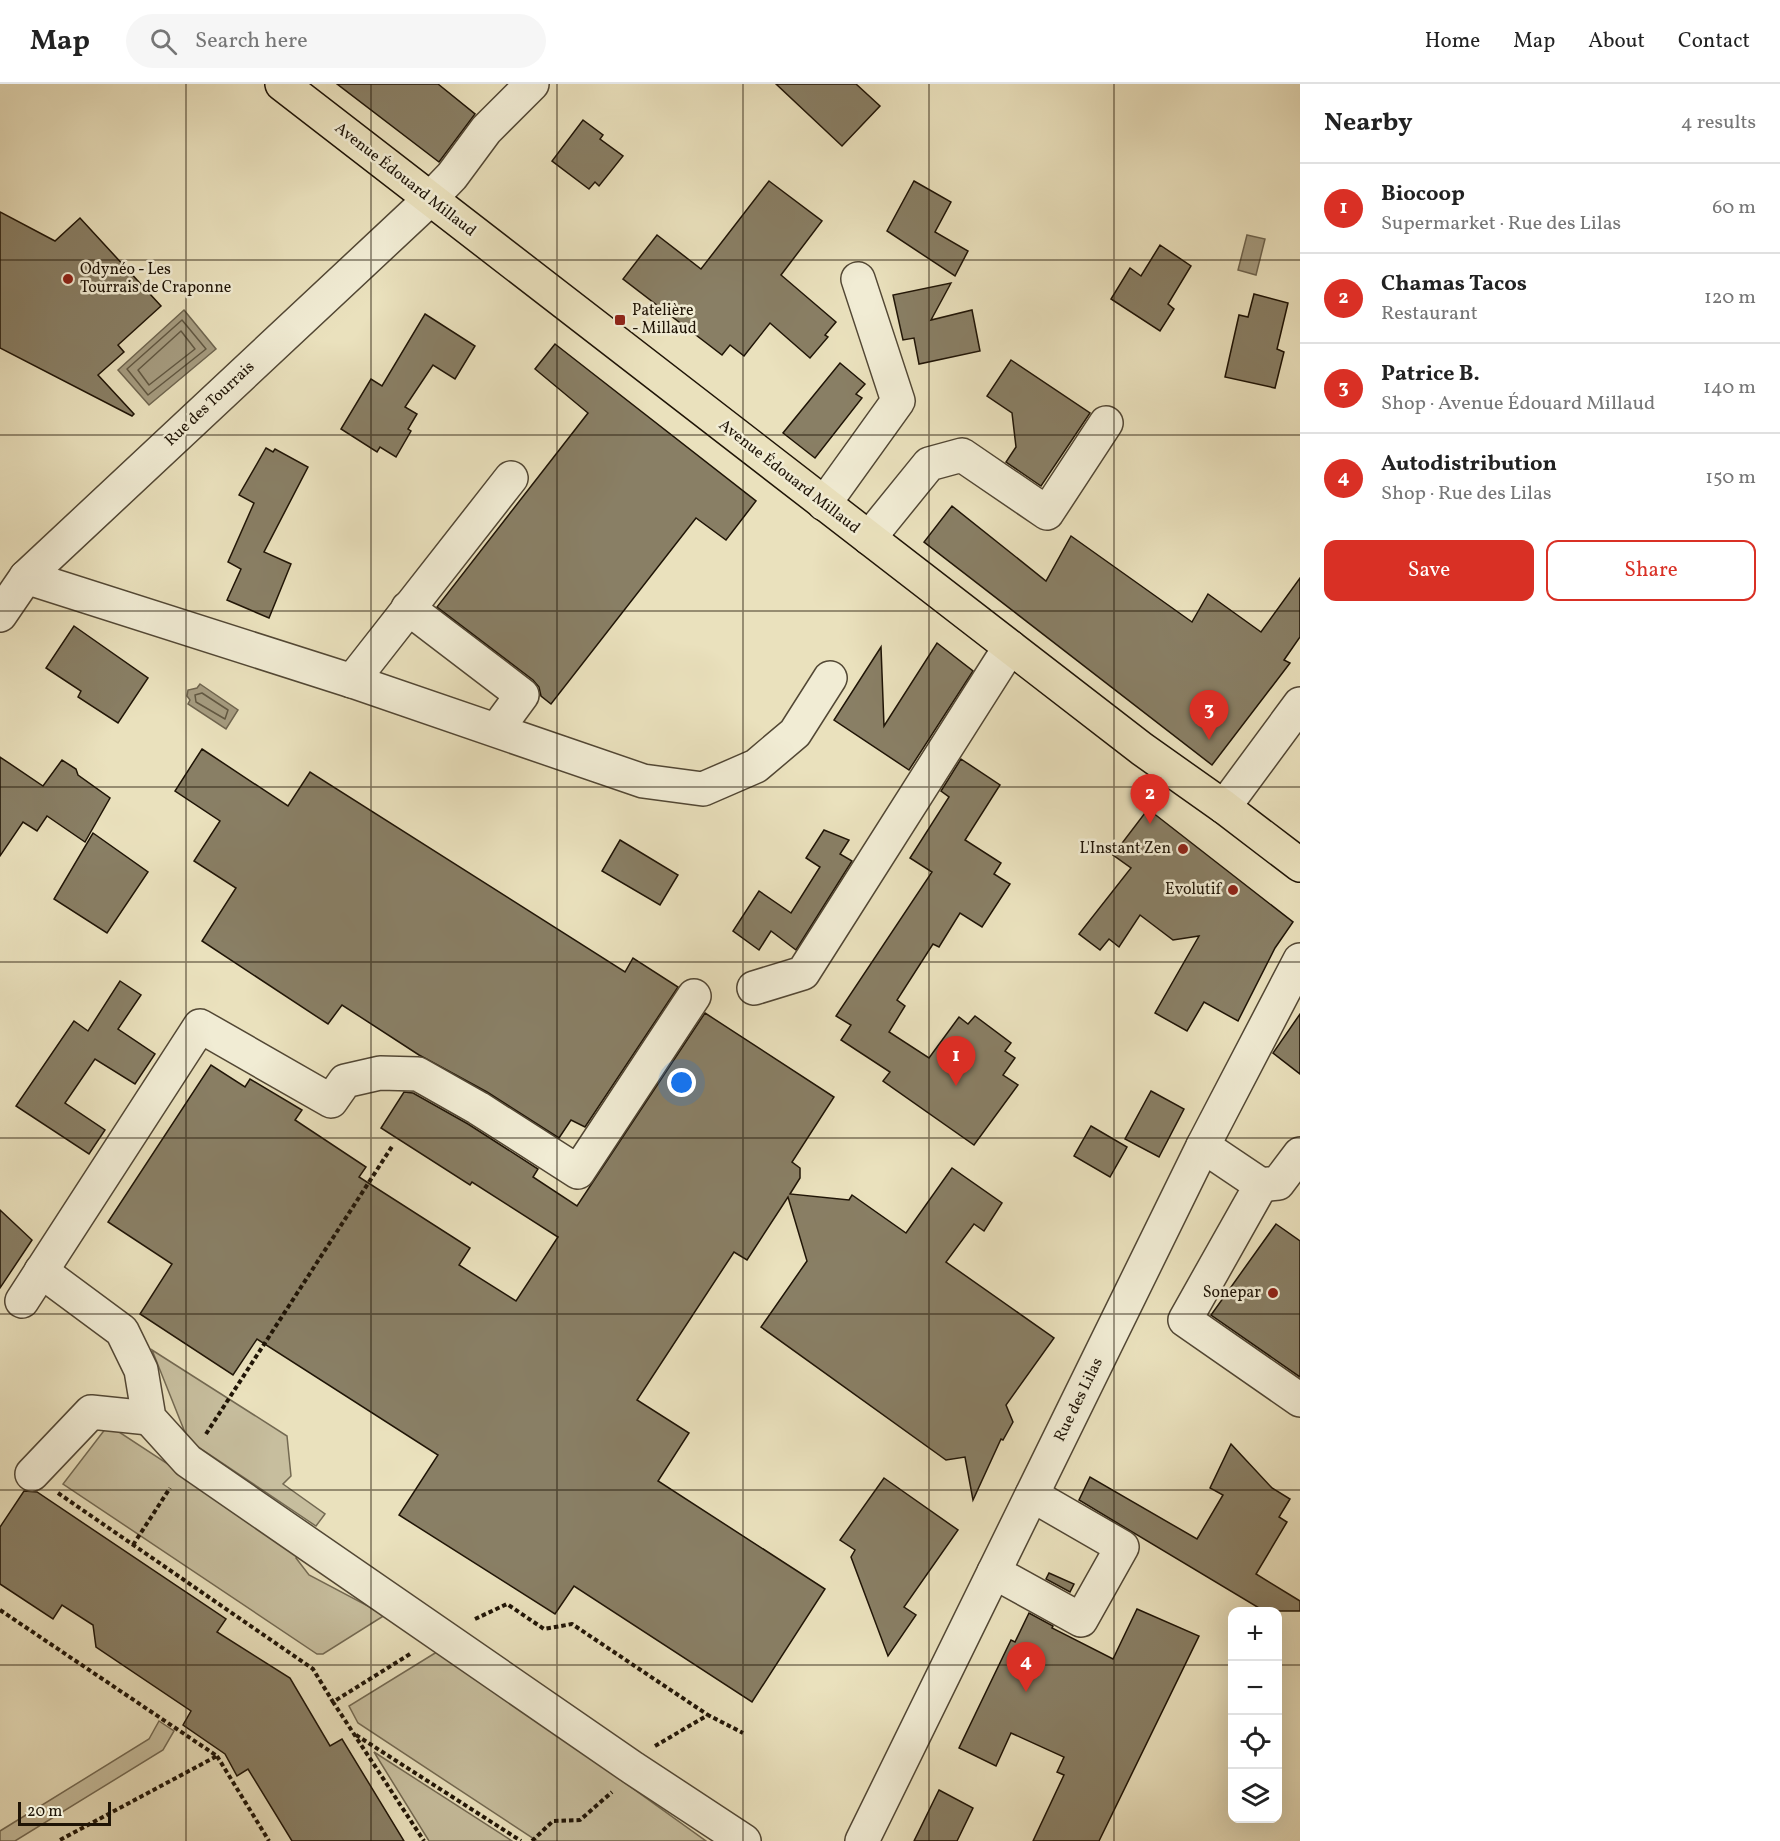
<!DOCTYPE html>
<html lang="en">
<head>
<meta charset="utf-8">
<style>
	body { margin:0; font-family:Vollkorn,serif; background:#f6f6f6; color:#222 }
	.controls { position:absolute; right:18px; bottom:18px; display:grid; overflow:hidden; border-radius:12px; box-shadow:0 6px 24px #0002 }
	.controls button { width:54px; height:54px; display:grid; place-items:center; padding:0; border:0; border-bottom:2px solid #e0e0e0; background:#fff; color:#222; font:30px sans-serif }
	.scale { position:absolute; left:18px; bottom:15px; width:93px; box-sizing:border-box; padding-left:6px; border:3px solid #1f1406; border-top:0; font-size:16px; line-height:21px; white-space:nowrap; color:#1f1406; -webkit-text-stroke:4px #f1ecd4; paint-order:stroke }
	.you { position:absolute; left:682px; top:999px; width:21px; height:21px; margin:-15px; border:4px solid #fff; border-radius:50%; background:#1a73e8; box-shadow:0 0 0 9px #1a73e833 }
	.badge { display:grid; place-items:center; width:39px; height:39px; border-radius:50%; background:#d93025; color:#fff; font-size:20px; font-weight:700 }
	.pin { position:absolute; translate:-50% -50px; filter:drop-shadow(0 2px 3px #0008) }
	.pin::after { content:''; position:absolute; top:32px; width:21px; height:18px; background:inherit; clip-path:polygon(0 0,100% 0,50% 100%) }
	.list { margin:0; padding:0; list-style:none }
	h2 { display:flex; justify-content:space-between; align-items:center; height:78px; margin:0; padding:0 24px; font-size:26px }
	h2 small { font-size:20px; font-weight:400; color:#767676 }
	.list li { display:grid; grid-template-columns:39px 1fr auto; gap:18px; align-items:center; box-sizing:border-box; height:90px; padding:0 24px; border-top:2px solid #e0e0e0 }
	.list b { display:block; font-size:22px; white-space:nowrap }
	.list p { margin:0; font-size:20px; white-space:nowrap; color:#767676 }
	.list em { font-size:20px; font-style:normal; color:#767676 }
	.actions { display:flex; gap:12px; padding:18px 24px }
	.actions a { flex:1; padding:14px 0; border:2px solid #d93025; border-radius:12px; text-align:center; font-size:21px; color:#d93025 }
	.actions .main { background:#d93025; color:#fff }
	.icon { flex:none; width:33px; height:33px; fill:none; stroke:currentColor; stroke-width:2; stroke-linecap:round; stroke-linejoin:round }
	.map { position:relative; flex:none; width:1300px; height:1757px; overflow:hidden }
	header { display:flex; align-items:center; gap:36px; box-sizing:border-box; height:84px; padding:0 30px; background:#fff; border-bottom:2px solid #e0e0e0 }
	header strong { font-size:28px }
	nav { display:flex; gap:33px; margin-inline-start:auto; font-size:21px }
	.search { width:420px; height:54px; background:#f6f6f6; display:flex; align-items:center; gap:15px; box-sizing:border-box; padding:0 21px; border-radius:33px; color:#767676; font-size:22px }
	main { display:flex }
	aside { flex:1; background:#fff }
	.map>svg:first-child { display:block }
	.green { fill:#c7be9e; stroke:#736952; stroke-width:1.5 }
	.water { fill:#a59b7f; stroke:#6f654f; stroke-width:1.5 }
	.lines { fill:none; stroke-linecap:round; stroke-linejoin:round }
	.shore { stroke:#625842; stroke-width:1.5 }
	.building { fill:#897f65; stroke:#1f1406; stroke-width:1.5 }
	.minor-casing { stroke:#524734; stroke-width:36 }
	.major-casing { stroke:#1f1406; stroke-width:36 }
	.path { stroke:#1f1406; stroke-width:4; stroke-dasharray:4.5 3; stroke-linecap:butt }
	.minor { stroke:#f1ecd4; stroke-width:33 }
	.major { stroke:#eae1bd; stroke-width:33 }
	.grid { fill:none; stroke:#1f1406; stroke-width:1.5; stroke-opacity:0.55 }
	.poi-dot { fill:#8f2418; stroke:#f1ecd4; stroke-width:2 }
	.labels { text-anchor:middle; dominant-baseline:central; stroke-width:5; stroke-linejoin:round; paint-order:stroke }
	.street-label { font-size:16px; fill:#1f1406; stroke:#f1ecd4 }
	.poi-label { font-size:16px; fill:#1f1406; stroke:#f1ecd4; text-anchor:end }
</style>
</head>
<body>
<header>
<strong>Map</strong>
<div class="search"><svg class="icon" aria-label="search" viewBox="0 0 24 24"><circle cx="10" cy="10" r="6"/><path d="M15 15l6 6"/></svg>Search here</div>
<nav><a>Home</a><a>Map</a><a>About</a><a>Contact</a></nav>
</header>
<main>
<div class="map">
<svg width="1300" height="1757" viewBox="0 0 1300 1757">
	<rect width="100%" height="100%" fill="#eae1bd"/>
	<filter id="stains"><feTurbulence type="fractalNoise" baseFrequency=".00333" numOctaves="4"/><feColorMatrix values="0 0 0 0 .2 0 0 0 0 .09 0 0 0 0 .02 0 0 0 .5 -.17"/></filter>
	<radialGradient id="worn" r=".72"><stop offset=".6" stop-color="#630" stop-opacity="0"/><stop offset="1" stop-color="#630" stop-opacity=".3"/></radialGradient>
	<g class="green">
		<polygon points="152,1266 287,1352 291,1392 283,1400 325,1430 316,1442 188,1356"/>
		<polygon points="106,1344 113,1344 299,1466 296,1474 309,1491 385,1531 323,1570 317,1570 63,1400"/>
		<polygon points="440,1566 706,1757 537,1757 358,1639 349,1622"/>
		<polygon points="159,1637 174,1647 163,1666 15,1757 0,1757 0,1747 149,1655"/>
		<polygon points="374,1668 512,1757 429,1757"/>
	</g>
	<g class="water">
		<polygon points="1247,151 1265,155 1256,191 1238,186"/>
		<polygon points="184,226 216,265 149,321 118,286"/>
		<polygon points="200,600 238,626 226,645 188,620 190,616 187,612 188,606 197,604"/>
	</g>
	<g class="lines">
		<g class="shore">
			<polygon points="182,236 206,265 148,311 127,285"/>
			<polygon points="181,247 195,265 149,301 138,286"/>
			<polygon points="202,609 228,626 225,635 196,618 195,611"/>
		</g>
	</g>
	<g class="building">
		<polygon points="337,0 438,0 475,30 439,78"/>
		<polygon points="776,0 856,0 880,22 842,62"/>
		<polygon points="583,36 603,51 600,55 623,72 599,102 595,98 589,105 552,77"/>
		<polygon points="769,97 822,137 781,191 836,238 825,251 828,253 810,274 770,239 744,272 730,261 722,271 623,195 657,151 701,185"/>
		<polygon points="914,97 951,118 935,148 968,167 955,192 887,147"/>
		<polygon points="0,128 55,157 80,134 161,222 118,261 124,268 98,291 134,330 132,332 0,264"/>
		<polygon points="1160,161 1191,182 1168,220 1174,225 1160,247 1111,215 1130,184 1141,192"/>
		<polygon points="951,199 931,236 972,226 980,267 919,280 914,254 903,256 893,211"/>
		<polygon points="1254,210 1288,219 1277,265 1284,268 1275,304 1225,293 1239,231 1248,233"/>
		<polygon points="425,230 475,262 455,295 433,281 405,323 417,330 408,345 411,347 396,373 380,363 377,368 341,345 371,295 382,302"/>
		<polygon points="555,260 756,417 726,456 696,434 551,620 541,612 539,603 533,596 437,523 588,329 535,285"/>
		<polygon points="1011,276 1090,329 1041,402 1006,378 1016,363 1012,329 987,312"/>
		<polygon points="840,279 865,300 856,310 862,314 815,374 783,349"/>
		<polygon points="266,364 273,368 275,365 308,383 264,468 291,480 269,534 227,516 241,485 228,478 254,419 239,411"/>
		<polygon points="952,422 1046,497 1071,452 1192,538 1208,510 1261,548 1300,494 1300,553 1284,576 1290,579 1212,681 924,458"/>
		<polygon points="74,542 148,594 118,639 78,613 81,607 46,584"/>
		<polygon points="937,559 973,587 909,686 834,636 881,563 884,642"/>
		<polygon points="202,665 288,722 310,688 625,888 633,874 678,903 585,1043 571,1036 559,1054 487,1008 419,971 342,921 328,940 202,857 236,804 194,777 220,737 175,707"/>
		<polygon points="0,673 43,702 62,676 76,685 78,691 110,714 85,758 47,732 37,747 23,738 0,772"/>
		<polygon points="961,675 1000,701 965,756 1001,779 994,790 1010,800 982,843 960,829 939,863 933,860 897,916 905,922 889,948 929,974 959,933 968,940 975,932 1011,959 1005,967 1015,974 1003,991 1018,1001 974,1061 883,997 890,988 841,956 851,941 836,932 932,788 910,774 949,713 941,707"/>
		<polygon points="1148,725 1293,838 1275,864 1238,937 1204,918 1187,947 1155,929 1199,852 1173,856 1140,831 1119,863 1109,855 1100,866 1079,850 1131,784 1113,771"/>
		<polygon points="824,746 849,756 840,770 852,777 796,866 771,847 759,866 733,847 759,807 791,829 820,783 806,774"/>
		<polygon points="93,749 148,788 107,849 54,815"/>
		<polygon points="620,756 678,791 660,821 602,787"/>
		<polygon points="120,897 141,911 118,945 155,970 135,1000 95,975 65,1019 105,1046 89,1070 16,1022 74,937 88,947"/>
		<polygon points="705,929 834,1013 792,1078 800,1084 800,1094 790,1110 849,1116 852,1111 906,1149 952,1084 1002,1119 984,1147 974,1140 946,1178 1054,1254 1006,1321 1013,1338 1003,1356 1001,1355 973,1416 965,1373 946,1376 761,1243 807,1177 788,1113 747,1176 734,1168 637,1316 689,1349 658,1397 825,1505 752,1618 574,1502 555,1530 399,1431 438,1371 257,1255 233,1291 140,1230 172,1180 108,1138 211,981 245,1003 250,995 302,1026 295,1036 366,1083 359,1093 470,1164 459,1181 516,1217 558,1153 472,1098 470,1101 381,1044 404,1008 413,1009 468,1040 538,1085 533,1093 577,1122"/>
		<polygon points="1300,930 1300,990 1273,969"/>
		<polygon points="1151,1007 1184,1025 1159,1073 1125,1055"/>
		<polygon points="1091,1042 1127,1063 1110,1093 1074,1072"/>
		<polygon points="0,1126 32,1156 0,1204"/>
		<polygon points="1276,1140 1300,1157 1300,1293 1211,1231"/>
		<polygon points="1231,1360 1272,1404 1290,1415 1279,1433 1287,1438 1256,1490 1300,1517 1300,1527 1264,1527 1079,1416 1090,1393 1197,1455 1223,1411 1210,1404"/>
		<polygon points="884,1394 958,1446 904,1523 916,1531 888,1572 851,1473 855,1466 840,1456"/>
		<polygon points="24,1407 37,1408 226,1535 217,1548 290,1594 330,1662 342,1655 404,1757 292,1757 248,1685 237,1692 225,1670 183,1641 191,1627 96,1563 93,1541 62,1521 53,1535 0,1500 0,1443"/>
		<polygon points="1049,1489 1074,1500 1070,1508 1046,1495"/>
		<polygon points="1137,1525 1199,1552 1099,1757 1033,1757 1064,1691 1057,1688 1064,1673 1011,1649 996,1682 959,1664 1011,1556 1015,1558 1029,1529 1053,1542 1052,1544 1113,1575"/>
		<polygon points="939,1706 973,1724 957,1757 914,1757"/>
	</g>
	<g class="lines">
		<defs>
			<g id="minor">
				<polyline points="824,420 898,317 858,195"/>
				<polyline points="869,454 929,380 962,371 1047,429 1106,339"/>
				<polyline points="26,493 352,597 643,697 703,705 756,682 795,649 830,594"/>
				<polyline points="408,524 522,611 497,645"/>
				<polyline points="0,531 26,493 429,116 452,92 486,46 532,0"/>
				<polyline points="352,597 511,394"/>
				<polyline points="1224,723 1300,620"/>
				<polyline points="754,904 803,889 1010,563"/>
				<polyline points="1203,1062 1261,1101 1185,1236 1300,1316"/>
				<polyline points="1261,1101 1278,1099 1300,1070"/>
				<polyline points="41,1187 122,1247 141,1286 149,1334 188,1377 633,1684 744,1757"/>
				<polyline points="22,1217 200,942 331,1017 345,997 380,989 418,990 478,1024 578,1088 694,912"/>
				<polyline points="32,1390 91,1328 149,1334"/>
				<polyline points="994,1488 1081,1536 1122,1463 1032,1411"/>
				<polyline points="862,1757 1203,1062 1300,876"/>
			</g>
			<polyline id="major" points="282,0 1142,665 1224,723 1300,781"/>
		</defs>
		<use href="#minor" class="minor-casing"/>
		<use href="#major" class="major-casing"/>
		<g class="path">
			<polyline points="206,1350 393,1061"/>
			<polyline points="58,1409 313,1585 333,1618"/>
			<polyline points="133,1461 170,1404"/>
			<polyline points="0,1526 217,1672 58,1757"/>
			<polyline points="475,1535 507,1520 544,1545 572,1540 708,1631"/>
			<polyline points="410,1570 333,1618 424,1757"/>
			<polyline points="356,1651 521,1757"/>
			<polyline points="655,1662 708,1631 743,1649"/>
			<polyline points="217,1672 269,1757"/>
			<polyline points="532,1757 553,1737 580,1736 612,1708"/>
		</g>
		<use href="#minor" class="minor"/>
		<use href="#major" class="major"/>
	</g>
	<path class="grid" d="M186,0V1757M371,0V1757M557,0V1757M743,0V1757M929,0V1757M1114,0V1757M0,176H1300M0,351H1300M0,527H1300M0,703H1300M0,878H1300M0,1054H1300M0,1230H1300M0,1406H1300M0,1581H1232M1278,1581H1300"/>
	<g class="poi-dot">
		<circle cx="68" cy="195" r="6"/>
		<rect x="614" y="230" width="12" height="12" rx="3"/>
		<circle cx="1183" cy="765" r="6"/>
		<circle cx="1233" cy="806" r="6"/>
		<circle cx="1273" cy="1209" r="6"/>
	</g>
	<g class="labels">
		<g class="street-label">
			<text transform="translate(405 96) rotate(38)">Avenue Édouard Millaud</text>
			<text transform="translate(210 320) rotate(-43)">Rue des Tourrais</text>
			<text transform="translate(789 393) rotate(38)">Avenue Édouard Millaud</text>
			<text transform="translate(1079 1316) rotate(-64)">Rue des Lilas</text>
		</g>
		<g class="poi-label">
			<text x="80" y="186" text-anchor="start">Odynéo - Les<tspan x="80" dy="18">Tourrais de Craponne</tspan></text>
			<text x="632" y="227" text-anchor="start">Patelière<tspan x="632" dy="18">- Millaud</tspan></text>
			<text x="1171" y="765">L'Instant Zen</text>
			<text x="1221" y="806">Evolutif</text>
			<text x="1261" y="1209">Sonepar</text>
		</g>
	</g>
	<rect width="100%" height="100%" filter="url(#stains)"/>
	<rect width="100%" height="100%" fill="url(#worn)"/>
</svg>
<div class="controls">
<button>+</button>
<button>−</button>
<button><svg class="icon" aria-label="locate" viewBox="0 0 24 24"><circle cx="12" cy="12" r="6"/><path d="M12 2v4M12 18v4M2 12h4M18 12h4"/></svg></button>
<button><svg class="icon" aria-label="layers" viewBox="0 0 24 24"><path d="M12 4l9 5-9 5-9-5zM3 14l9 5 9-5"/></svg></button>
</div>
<div class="scale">20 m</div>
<div class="you"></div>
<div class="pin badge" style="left:956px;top:1002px">1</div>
<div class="pin badge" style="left:1150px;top:740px">2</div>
<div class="pin badge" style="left:1209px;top:656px">3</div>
<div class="pin badge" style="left:1026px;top:1608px">4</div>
</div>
<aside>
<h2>Nearby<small>4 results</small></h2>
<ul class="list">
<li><span class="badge">1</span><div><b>Biocoop</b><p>Supermarket · Rue des Lilas</p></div><em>60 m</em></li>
<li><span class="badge">2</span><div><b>Chamas Tacos</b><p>Restaurant</p></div><em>120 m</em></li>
<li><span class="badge">3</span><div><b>Patrice B.</b><p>Shop · Avenue Édouard Millaud</p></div><em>140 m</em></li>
<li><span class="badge">4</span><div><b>Autodistribution</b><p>Shop · Rue des Lilas</p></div><em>150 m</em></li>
</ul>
<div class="actions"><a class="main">Save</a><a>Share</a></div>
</aside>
</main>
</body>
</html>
